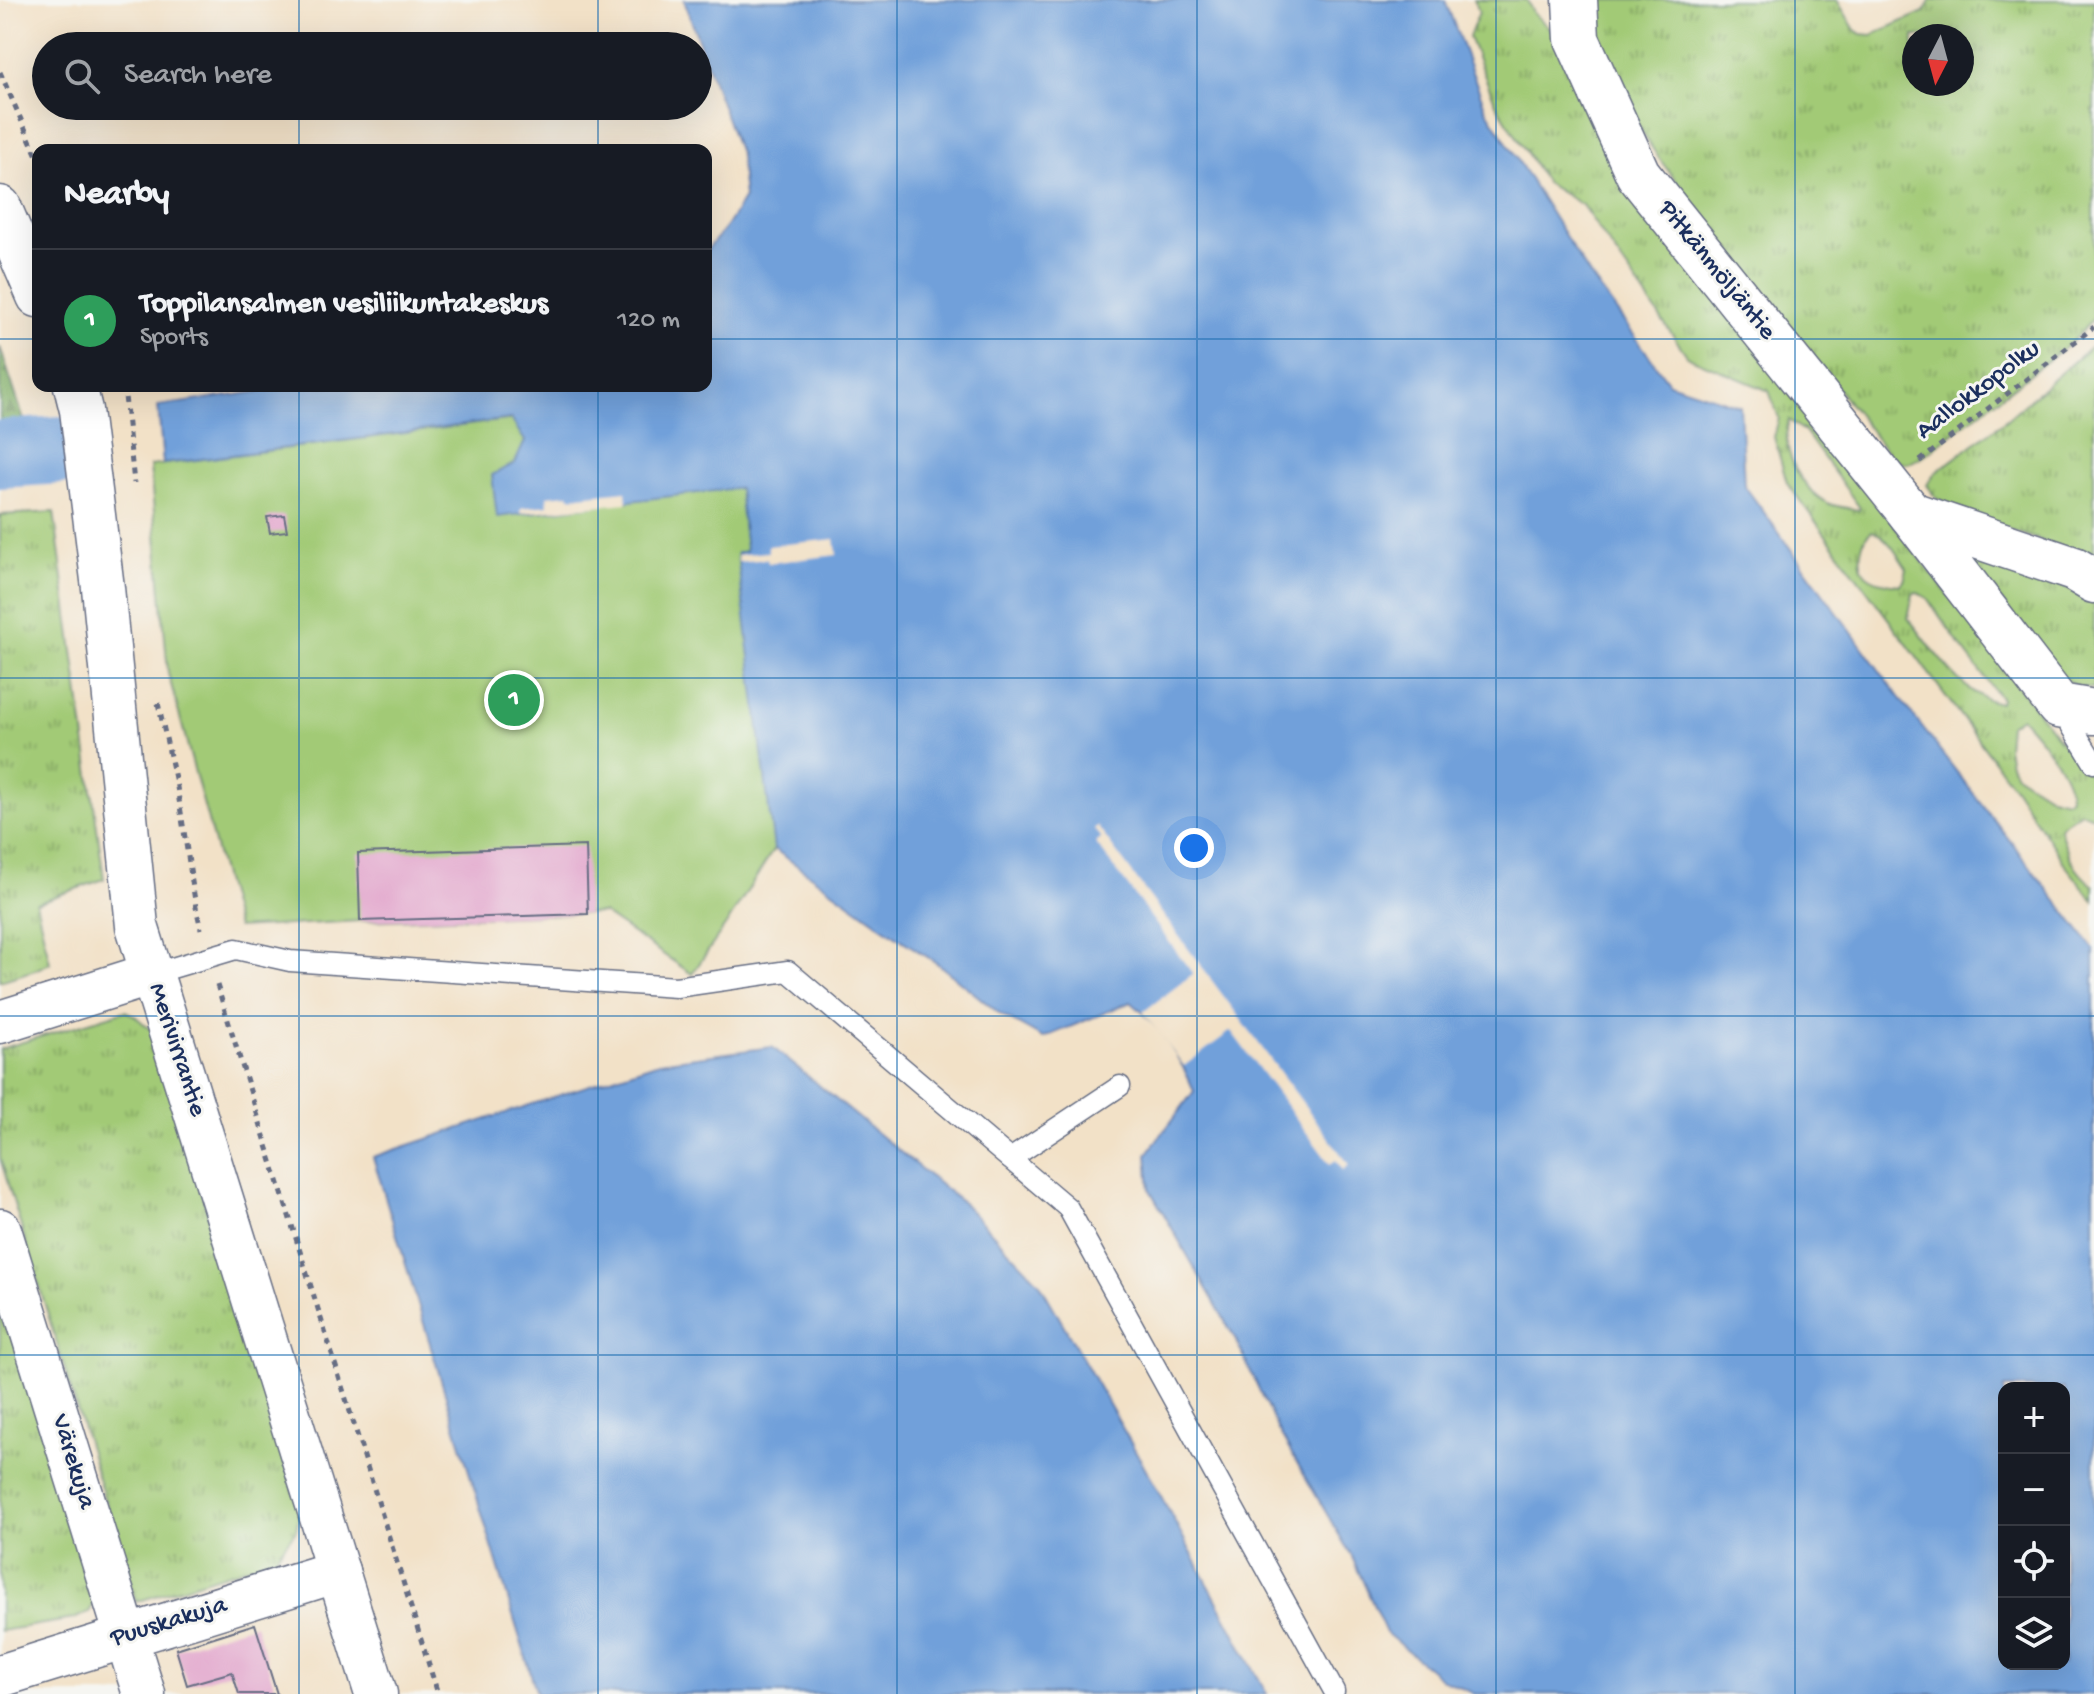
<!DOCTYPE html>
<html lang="en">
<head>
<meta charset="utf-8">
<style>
	body { margin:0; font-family:"Gochi Hand",sans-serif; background:#242831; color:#f1f3f6 }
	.controls { position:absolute; right:24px; bottom:24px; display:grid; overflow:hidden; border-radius:16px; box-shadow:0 8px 32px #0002 }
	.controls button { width:72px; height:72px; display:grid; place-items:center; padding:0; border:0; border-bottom:2px solid #363941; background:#171b24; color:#f1f3f6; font:40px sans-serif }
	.compass { position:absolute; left:1902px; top:24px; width:72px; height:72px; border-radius:50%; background:#171b24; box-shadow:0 8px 32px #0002; rotate:186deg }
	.you { position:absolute; left:1194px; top:848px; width:28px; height:28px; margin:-20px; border:6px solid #fff; border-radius:50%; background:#1a73e8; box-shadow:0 0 0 12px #1a73e833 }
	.badge { display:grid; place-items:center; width:52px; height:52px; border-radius:50%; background:#1f6fb2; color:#fff; font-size:26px; font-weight:700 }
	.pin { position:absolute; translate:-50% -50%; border:4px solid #fff; box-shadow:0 2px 8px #0006 }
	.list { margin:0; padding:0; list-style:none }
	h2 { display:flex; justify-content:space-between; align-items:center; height:104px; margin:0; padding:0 32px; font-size:34px }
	h2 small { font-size:26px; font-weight:400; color:#9ea1a6 }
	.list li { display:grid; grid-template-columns:52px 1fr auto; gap:24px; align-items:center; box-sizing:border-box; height:144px; padding:0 32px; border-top:2px solid #363941 }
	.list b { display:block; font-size:30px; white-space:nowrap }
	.list p { margin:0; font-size:26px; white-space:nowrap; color:#9ea1a6 }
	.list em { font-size:26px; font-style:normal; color:#9ea1a6 }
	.icon { flex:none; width:44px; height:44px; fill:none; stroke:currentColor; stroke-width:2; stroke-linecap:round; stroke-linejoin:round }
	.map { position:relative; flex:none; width:2094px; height:1694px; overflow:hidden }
	.search { position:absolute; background:#171b24; box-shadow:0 8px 32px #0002; left:32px; top:32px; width:680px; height:88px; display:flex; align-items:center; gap:20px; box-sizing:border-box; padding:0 28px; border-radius:44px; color:#9ea1a6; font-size:30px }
	.panel { position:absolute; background:#171b24; box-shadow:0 8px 32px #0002; left:32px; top:144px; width:680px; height:248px; border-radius:16px }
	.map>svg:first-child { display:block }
	.grass { fill:url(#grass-tufts); stroke:#5e7c6a; stroke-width:2; fill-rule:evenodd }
	.forest { fill:url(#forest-firs); stroke:#4e6e62; stroke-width:2 }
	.garden { fill:#a2ca76; stroke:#5e7c6a; stroke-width:2 }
	.water { fill:#71a0da; stroke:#46689c; stroke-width:2; fill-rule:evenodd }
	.pier { fill:#f2e1c7 }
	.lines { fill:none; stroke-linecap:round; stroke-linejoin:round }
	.river { stroke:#71a0da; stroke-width:68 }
	.building { fill:#e2a6cc }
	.service-casing { stroke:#666d83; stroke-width:23 }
	.minor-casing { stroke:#666d83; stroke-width:45 }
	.tertiary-casing { stroke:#666d83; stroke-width:47 }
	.path { stroke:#666d83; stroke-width:5; stroke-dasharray:6 6; stroke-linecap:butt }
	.service { stroke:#fff; stroke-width:20 }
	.minor { stroke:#fff; stroke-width:42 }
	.tertiary { stroke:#fff; stroke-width:44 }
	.grid { fill:none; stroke:#1f6fb2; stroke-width:2; stroke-opacity:0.55 }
	.labels { text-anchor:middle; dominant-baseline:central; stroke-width:6; stroke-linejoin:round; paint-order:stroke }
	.street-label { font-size:26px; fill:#1b2f5e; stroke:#f6f6f2 }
</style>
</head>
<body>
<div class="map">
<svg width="2094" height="1694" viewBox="0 0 2094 1694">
	<defs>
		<pattern id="grass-tufts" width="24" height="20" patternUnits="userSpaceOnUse" patternTransform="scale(2)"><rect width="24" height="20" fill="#a2ca76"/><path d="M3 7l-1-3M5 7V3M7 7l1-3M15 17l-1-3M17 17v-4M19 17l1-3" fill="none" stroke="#83a464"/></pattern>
		<pattern id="forest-firs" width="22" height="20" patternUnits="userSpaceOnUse" patternTransform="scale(2)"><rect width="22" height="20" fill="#81ae67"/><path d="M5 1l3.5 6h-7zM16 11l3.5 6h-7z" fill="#698e58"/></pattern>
	</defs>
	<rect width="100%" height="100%" fill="#f6f6f2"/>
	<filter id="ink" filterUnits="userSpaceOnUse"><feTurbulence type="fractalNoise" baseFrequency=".0125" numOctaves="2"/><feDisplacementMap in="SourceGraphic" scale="16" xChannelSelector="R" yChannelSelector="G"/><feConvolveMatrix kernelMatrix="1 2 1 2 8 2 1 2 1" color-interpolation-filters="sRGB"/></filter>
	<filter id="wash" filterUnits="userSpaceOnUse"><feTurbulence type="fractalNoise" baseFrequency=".006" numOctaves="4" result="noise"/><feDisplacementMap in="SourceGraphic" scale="32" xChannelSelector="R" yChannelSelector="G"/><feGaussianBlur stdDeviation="1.8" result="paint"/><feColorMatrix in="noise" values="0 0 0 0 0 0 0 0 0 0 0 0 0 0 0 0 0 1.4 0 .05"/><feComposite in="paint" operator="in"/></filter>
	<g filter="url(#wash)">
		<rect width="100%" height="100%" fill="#f2e1c7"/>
		<g class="grass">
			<path d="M1474,0H1527L1533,13L1558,36L1668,230L2058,738L2094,781V816L2081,812L2061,825L2060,829C2067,853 2073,871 2094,886V901L2066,866L2015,789L1787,483L1774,437L1779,418L1769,391L1688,357L1582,205L1546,183L1496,104L1469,37L1479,12ZM1789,420L1805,432L1860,508L1859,510C1849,508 1836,507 1827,503C1800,488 1780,449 1789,420ZM1872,531C1889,537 1897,555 1907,569L1904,581L1900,585C1889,584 1871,582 1864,572C1857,561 1861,538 1872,531ZM1916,592L1927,598L1962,648L2001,699L2000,703C1962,697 1935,651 1912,623L1908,618L1913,594ZM2021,717C2038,736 2070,772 2070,797L2067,800L2050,796L2017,775L2010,764L2007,748L2009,725Z"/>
			<path d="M1593,0H1837L1855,30L1862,34L1872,35L1924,12L1931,0H2094V318L2072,342L1926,454C1910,463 1906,468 1890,456L1660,160L1625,106L1598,39ZM1914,36H1962V84H1914Z"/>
			<polygon points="2094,344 2094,558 2012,531 1937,499 1927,485 1935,473 2007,419"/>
			<polygon points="54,512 104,879 36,903 50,963 35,970 0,981 0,515"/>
			<path d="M1976,555L2094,597V688C2077,690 2065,680 2053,670L1973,563Z"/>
			<polygon points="125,1011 134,1015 151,1030 300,1510 296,1530 274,1559 136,1602 0,1158 0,1049"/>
			<polygon points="0,1281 95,1602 89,1612 74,1619 0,1631"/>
		</g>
		<polygon class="forest" points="0,347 25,423 0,425"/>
		<polygon class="garden" points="818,380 774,849 726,925 692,974 603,913 360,921 237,928 168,673 150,466"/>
		<g class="water">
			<path d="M684,0H1445L1486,109L1589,274L1669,383L1740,406L1744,485L1904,704L2094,949V1694H1475L1443,1680L1386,1633L1352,1557L1278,1430L1235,1338L1150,1190L1147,1154L1194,1091C1181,1058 1158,1024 1131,1002L1043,1038L1000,1014L938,964L897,937L774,849L737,553L746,551L739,488L497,517L492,475L515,463L525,441L511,419L163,464L158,406L299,386H706V251L726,227L744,198L740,156ZM2004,1388H2064V1664H2004Z"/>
			<polygon points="772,1047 965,1205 1039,1282 1155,1485 1267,1694 537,1694 373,1157 659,1062"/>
		</g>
		<g class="pier">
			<polygon points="626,491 627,503 521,513 521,508 548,505 547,496 569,494 570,497"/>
			<polygon points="835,539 837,555 768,563 767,559 738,562 737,555 768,552 768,546"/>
			<polygon points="1097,826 1349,1165 1343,1170 1336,1160 1330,1164 1231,1031 1184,1066 1143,1012 1193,974 1095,842 1101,838 1094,829"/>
		</g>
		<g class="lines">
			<polyline class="river" points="0,454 61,450"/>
		</g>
		<g id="blocks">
			<g class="building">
				<polygon points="284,515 287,531 270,533 267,517"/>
				<polygon points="586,846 588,914 360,921 358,853"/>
				<polygon points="255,1624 277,1694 239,1694 232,1672 187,1685 176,1649"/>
			</g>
		</g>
	</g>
	<g filter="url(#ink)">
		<use href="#blocks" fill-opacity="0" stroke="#666d83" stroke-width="2"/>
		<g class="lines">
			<defs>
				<g id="service">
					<polyline points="2061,709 2094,763"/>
					<polyline points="152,974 236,949 290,961 676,987 788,971 1010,1159 1120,1086"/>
					<polyline points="1010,1159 1068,1208 1334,1691"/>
				</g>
				<g id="minor">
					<polyline points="0,207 38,296"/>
					<polyline points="75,386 81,410 103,588 137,926 376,1694"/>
					<polyline points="0,1022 152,974"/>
					<polyline points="0,1230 144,1694"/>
					<polyline points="0,1676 338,1571"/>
				</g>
				<g id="tertiary">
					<polyline points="1575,0 1577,39 1638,174 1911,514 2059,706 2094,712"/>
					<polyline points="1911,514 2074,569 2094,581"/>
				</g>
			</defs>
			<use href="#service" class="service-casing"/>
			<use href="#minor" class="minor-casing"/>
			<use href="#tertiary" class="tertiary-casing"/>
			<g class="path">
				<polyline points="0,72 38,158"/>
				<polyline points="124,386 134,483"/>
				<polyline points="1920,461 2094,327"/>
				<polyline points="158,703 177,787 196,907 201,929"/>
				<polyline points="217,985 438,1694"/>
			</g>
			<use href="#service" class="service"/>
			<use href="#minor" class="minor"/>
			<use href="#tertiary" class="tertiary"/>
		</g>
	</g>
	<path class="grid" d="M299,0V46M598,0V46M897,0V1694M1197,0V1694M1496,0V1694M1795,0V1694M299,106V150M598,106V150M0,339H38M706,339H2094M299,386V1694M598,386V1694M0,678H2094M0,1016H2094M0,1355H2094"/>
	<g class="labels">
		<g class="street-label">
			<text transform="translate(1716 271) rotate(51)">Pitkänmöljäntie</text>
			<text transform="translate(1979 391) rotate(-37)">Aallokkopolku</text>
			<text transform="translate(176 1050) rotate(72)">Merivirrantie</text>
			<text transform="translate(72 1462) rotate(73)">Värekuja</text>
			<text transform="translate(169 1623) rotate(-17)">Puuskakuja</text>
		</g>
	</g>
</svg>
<div class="controls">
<button>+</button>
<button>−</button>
<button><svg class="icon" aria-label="locate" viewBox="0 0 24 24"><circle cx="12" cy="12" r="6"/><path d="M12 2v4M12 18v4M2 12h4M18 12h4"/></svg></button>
<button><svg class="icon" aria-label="layers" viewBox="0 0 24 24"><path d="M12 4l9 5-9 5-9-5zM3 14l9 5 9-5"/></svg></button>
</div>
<svg class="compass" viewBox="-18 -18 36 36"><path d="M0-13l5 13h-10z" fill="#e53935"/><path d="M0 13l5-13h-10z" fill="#9ea1a6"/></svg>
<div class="you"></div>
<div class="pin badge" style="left:514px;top:700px;background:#2e9e5b">1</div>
<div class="search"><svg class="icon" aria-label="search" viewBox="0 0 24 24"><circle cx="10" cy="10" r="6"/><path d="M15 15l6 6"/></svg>Search here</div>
<section class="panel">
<h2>Nearby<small></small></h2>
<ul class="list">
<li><span class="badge" style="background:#2e9e5b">1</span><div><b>Toppilansalmen vesiliikuntakeskus</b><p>Sports</p></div><em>120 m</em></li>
</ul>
</section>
</div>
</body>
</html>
